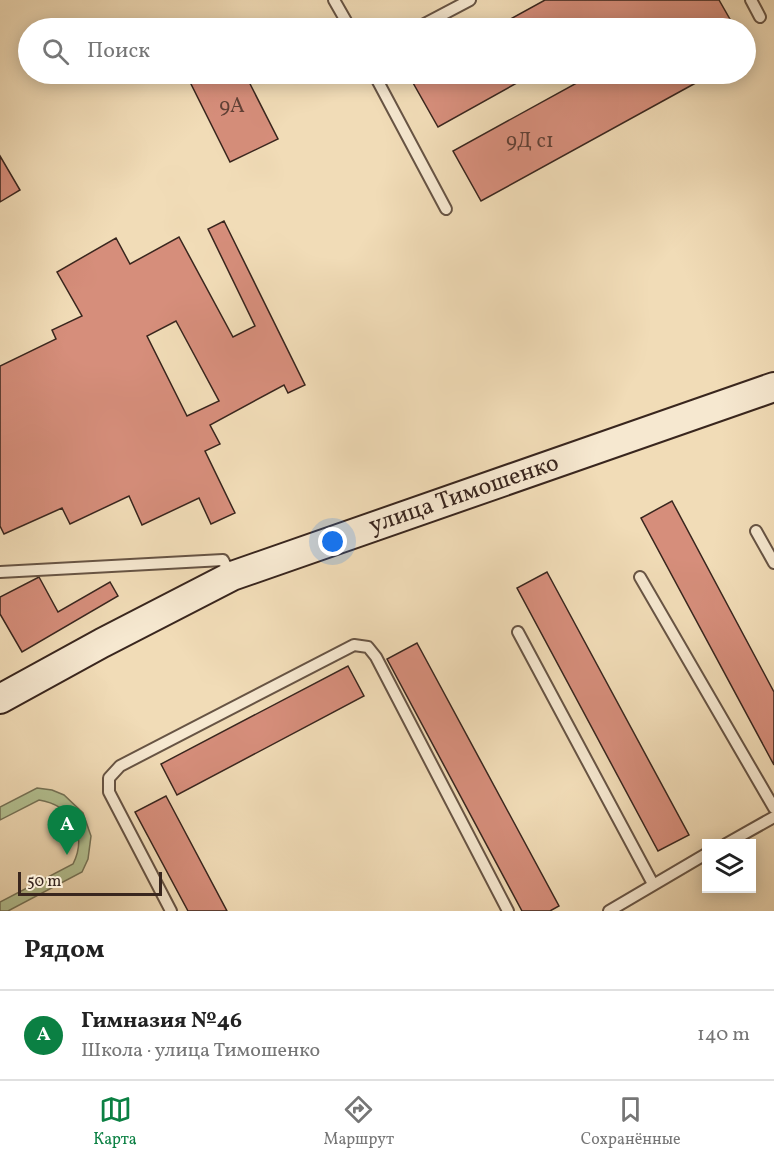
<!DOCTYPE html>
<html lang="ru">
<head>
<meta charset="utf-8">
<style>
	body { margin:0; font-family:Vollkorn,serif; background:#f6f6f6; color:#222 }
	.controls { position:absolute; right:18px; bottom:18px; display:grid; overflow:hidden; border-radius:0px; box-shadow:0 3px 15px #0003 }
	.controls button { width:54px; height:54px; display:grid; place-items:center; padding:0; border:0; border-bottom:2px solid #e0e0e0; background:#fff; color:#222; font:30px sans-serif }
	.scale { position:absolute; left:18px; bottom:15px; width:144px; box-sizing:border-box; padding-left:6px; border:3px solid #39261e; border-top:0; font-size:16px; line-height:21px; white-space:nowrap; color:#39261e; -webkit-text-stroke:4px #f6e8d0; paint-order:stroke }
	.you { position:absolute; left:333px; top:542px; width:21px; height:21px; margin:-15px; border:4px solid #fff; border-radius:50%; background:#1a73e8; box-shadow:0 0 0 9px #1a73e833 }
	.badge { display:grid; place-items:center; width:39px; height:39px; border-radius:50%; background:#0b8043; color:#fff; font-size:20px; font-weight:700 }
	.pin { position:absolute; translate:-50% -50px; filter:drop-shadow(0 2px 3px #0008) }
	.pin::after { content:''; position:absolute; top:32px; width:21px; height:18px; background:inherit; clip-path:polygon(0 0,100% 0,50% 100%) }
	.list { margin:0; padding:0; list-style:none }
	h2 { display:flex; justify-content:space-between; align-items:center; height:78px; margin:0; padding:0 24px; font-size:26px }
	h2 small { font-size:20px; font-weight:400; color:#767676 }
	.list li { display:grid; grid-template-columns:39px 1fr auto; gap:18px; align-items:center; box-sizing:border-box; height:90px; padding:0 24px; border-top:2px solid #e0e0e0 }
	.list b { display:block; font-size:22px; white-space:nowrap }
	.list p { margin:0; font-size:20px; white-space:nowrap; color:#767676 }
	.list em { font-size:20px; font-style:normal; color:#767676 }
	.icon { flex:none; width:33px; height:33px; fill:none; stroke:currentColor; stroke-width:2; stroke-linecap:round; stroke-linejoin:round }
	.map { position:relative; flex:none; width:774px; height:911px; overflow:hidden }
	.search { position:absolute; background:#fff; box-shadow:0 3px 15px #0003; left:18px; right:18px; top:18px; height:66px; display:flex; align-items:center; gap:15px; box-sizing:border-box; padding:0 21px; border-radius:33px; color:#767676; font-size:22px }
	.sheet { height:168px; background:#fff }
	nav { display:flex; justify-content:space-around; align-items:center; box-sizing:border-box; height:84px; border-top:2px solid #e0e0e0; background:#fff; font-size:16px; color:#767676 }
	nav a { display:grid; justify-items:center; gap:3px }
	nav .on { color:#0b8043 }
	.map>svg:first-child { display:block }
	.green { fill:#b4c293; stroke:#767458; stroke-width:1.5 }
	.building { fill:#d68e7b; stroke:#39261e; stroke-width:1.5; fill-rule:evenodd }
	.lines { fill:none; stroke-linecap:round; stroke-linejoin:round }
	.lane-casing { stroke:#675444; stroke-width:14 }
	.secondary-casing { stroke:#39261e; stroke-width:32 }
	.lane { stroke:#f6e8d0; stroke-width:10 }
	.secondary { stroke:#f6e8d0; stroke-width:28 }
	.labels { text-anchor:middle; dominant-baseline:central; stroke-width:4.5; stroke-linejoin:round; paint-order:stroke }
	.number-label { font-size:21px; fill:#604035 }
	.street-label { font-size:24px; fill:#39261e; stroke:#f6e8d0 }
</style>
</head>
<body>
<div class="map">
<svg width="774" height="911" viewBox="0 0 774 911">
	<rect width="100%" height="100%" fill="#f1dcb7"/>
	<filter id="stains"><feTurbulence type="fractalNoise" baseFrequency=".00333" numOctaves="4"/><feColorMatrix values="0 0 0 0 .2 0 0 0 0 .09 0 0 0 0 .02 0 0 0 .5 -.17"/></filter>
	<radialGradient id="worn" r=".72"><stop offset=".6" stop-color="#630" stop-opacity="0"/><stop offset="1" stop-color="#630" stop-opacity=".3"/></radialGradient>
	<path class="green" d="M37,788L52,790L64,795L83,813L91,836L88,859L82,872L8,911H0V902L73,864C88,834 71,805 39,800L0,820V807Z"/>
	<g class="building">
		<polygon points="545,0 719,0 735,28 494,28"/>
		<polygon points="186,74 245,74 278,139 230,162"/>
		<polygon points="408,74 533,74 438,127"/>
		<polygon points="593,74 712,74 481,201 453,151"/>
		<polygon points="0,156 20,190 0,202"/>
		<path d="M224,221L305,385L288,393L284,385L210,425L220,444L205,451L235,513L211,524L199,498L142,525L129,496L70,524L62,508L4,534L0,526V366L56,339L52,330L82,316L57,272L116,238L130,264L179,237L233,337L255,326L208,229ZM176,321L219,401L187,416L147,336Z"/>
		<polygon points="672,501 774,692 774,765 641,518"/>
		<polygon points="547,572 689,835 658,851 517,588"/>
		<polygon points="39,577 58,612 110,582 118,596 22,652 0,614 0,597"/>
		<polygon points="417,643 559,906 550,911 522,911 387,659"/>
		<polygon points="348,666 364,696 177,795 161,764"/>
		<polygon points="166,796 227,911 188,911 135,812"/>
	</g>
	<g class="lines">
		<defs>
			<g id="lane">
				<polyline points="334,0 350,28"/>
				<polyline points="751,0 760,17"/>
				<polyline points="417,28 470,0"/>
				<polyline points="374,74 446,209"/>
				<polyline points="756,531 774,563"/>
				<polyline points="0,572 223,560 231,575"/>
				<polyline points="640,577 774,808"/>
				<polyline points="518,632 653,884"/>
				<polyline points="726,844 774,817"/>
				<polyline points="171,911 109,792 109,778 120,766 354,645 368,647 376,657 508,911"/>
				<polyline points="609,911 706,854"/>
			</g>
			<polyline id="secondary" points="0,699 102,643 232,576 774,387"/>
		</defs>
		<use href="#lane" class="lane-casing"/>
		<use href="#secondary" class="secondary-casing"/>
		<use href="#lane" class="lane"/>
		<use href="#secondary" class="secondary"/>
	</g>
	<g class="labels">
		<g class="number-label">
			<text x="232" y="106">9А</text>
			<text x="530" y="141">9Д с1</text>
		</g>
		<g class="street-label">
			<text transform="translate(464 495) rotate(-19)">улица Тимошенко</text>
		</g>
	</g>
	<rect width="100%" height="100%" filter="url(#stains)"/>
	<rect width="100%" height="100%" fill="url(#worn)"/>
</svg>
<div class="controls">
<button><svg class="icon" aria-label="layers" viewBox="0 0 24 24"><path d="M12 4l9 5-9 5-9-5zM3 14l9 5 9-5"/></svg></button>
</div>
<div class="scale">50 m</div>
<div class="you"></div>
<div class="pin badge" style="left:67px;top:855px">A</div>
<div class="search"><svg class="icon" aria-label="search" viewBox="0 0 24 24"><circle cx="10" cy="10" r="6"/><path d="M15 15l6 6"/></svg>Поиск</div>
</div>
<section class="sheet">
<h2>Рядом<small></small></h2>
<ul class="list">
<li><span class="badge">A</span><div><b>Гимназия №46</b><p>Школа · улица Тимошенко</p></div><em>140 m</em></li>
</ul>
</section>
<nav>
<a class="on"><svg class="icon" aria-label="map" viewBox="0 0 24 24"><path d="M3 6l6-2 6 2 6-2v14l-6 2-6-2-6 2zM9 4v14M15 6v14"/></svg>Карта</a>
<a><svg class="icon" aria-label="directions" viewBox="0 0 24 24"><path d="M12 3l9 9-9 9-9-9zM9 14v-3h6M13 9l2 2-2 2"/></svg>Маршрут</a>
<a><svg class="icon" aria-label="saved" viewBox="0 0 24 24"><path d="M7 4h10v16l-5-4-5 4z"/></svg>Сохранённые</a>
</nav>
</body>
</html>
